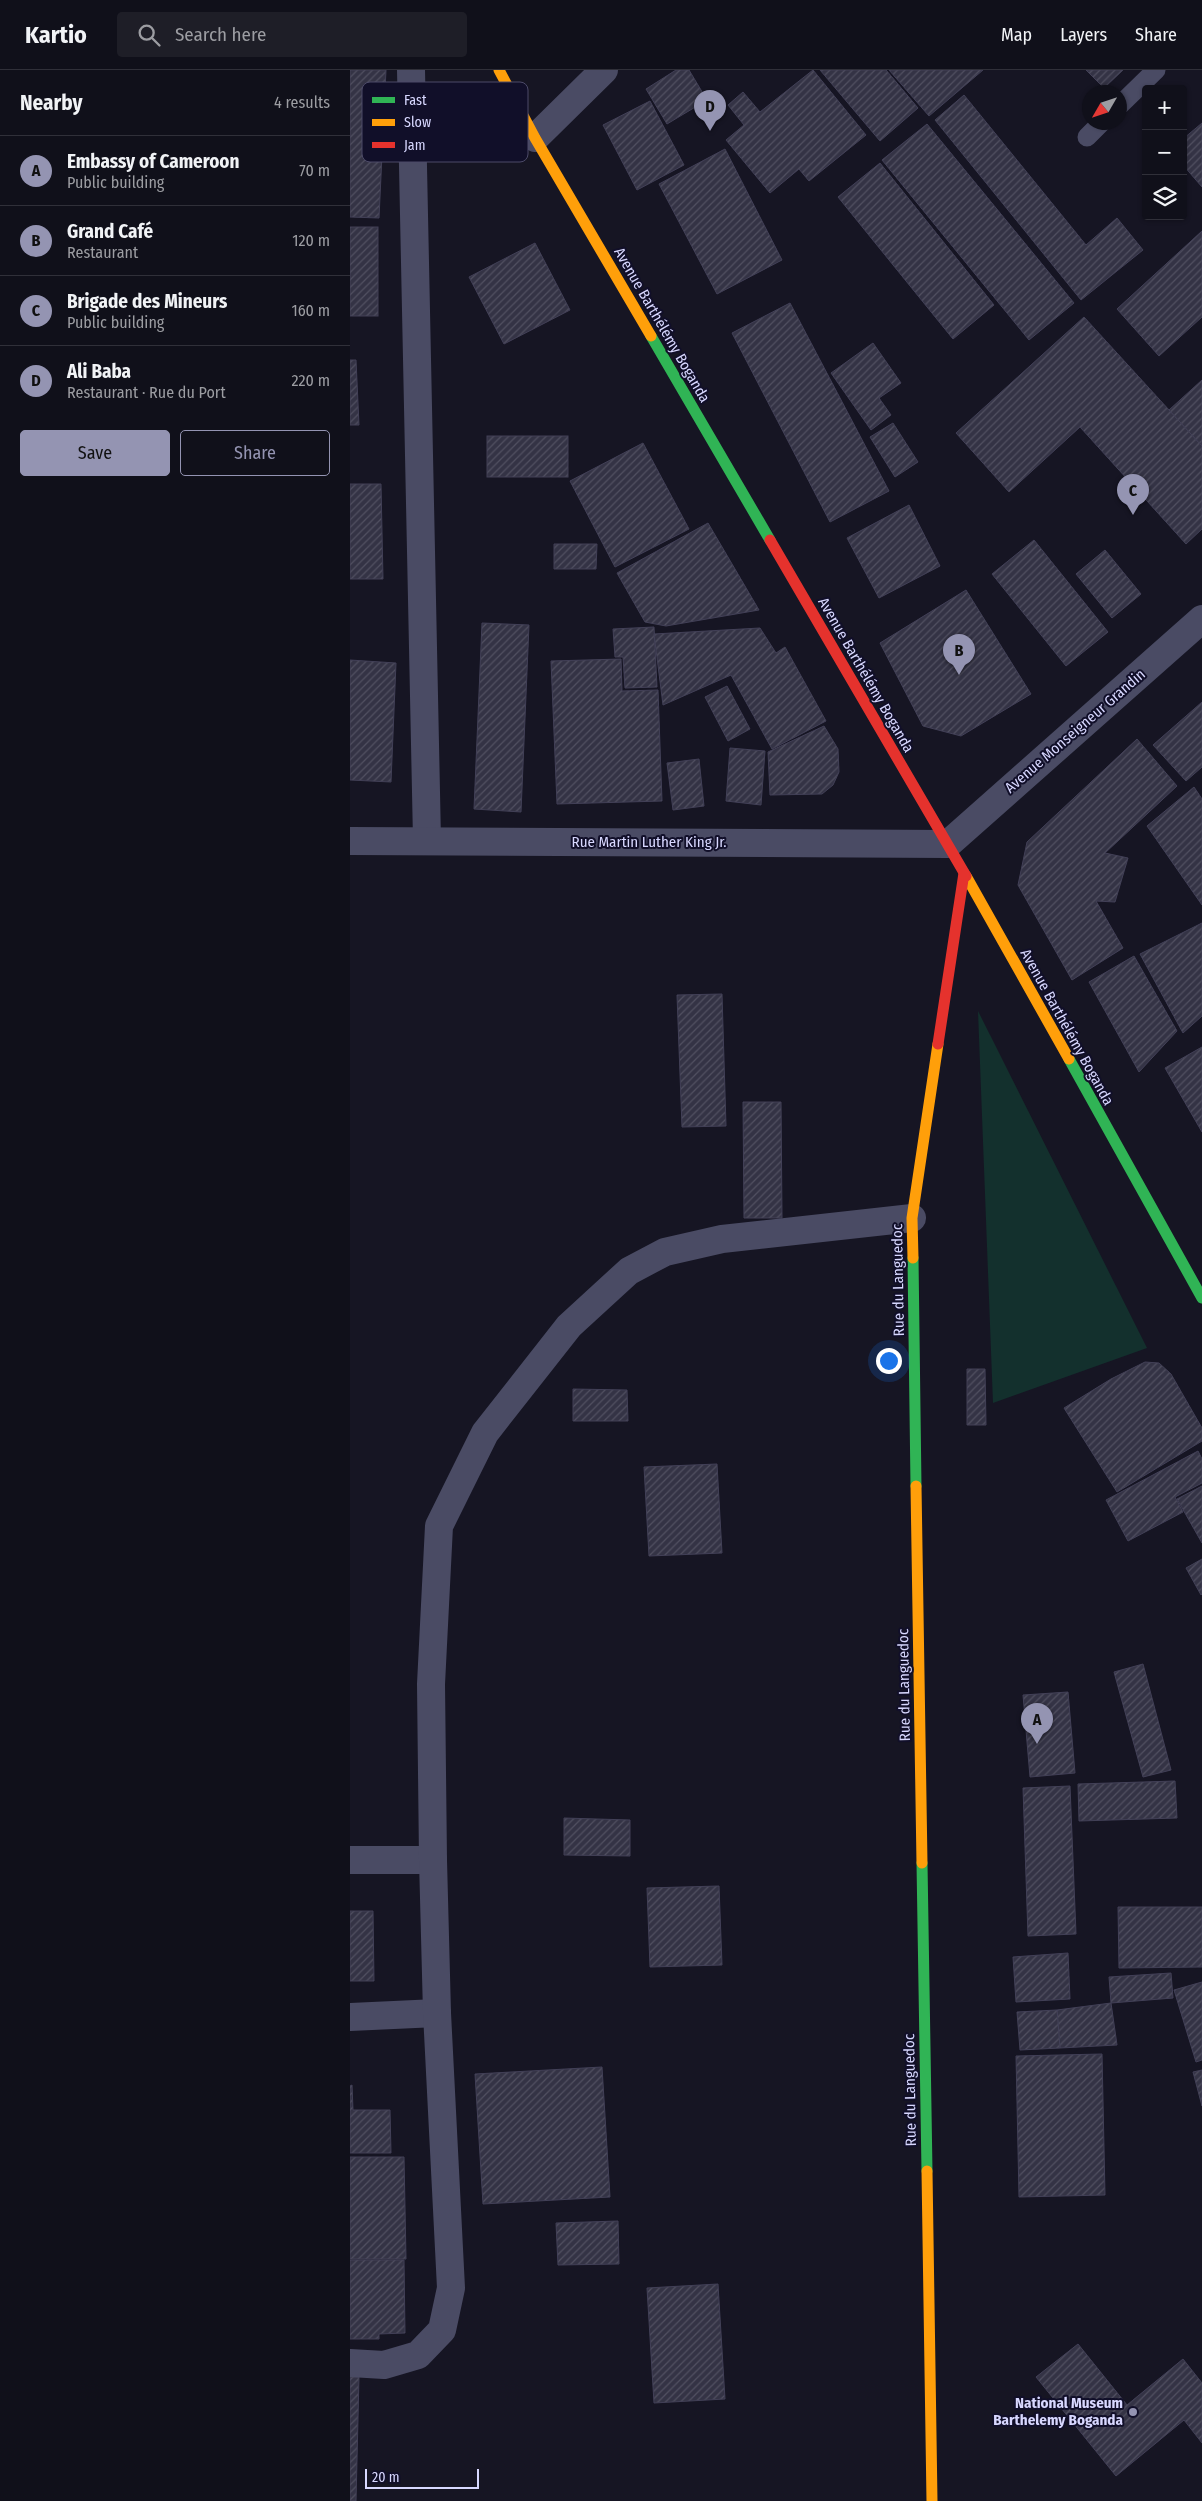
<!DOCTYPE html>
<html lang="en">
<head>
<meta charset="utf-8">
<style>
	body { margin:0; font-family:"Fira Sans Condensed",sans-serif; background:#1e1e27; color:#f1f3f6 }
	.controls { position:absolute; right:15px; top:15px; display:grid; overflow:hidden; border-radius:5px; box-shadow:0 1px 4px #0004 }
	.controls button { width:45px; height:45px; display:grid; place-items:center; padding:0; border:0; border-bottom:1px solid #303039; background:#10101a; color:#f1f3f6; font:25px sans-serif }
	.compass { position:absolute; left:732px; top:15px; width:45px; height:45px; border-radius:50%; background:#10101a; box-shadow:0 1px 4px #0004; rotate:231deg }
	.scale { position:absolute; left:15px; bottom:12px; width:114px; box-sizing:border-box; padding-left:5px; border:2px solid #d8d8ff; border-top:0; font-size:14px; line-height:18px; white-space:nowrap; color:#d8d8ff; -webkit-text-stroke:4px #110f29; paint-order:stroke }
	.you { position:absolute; left:538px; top:1290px; width:18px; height:18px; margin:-12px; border:4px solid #fff; border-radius:50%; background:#1a73e8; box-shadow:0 0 0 8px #1a73e833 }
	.badge { display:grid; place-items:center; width:32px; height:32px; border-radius:50%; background:#9494b2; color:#111; font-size:16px; font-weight:700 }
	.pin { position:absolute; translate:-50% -41px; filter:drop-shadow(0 1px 2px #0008) }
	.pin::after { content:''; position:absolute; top:26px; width:18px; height:15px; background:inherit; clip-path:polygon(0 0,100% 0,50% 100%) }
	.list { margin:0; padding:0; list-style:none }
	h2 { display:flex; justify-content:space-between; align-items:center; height:65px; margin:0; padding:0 20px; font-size:21px }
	h2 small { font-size:16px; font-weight:400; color:#9c9da2 }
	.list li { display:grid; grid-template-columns:32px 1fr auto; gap:15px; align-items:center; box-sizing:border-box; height:70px; padding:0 20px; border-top:1px solid #303039 }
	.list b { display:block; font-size:19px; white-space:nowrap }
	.list p { margin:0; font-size:16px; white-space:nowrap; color:#9c9da2 }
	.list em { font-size:16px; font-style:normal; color:#9c9da2 }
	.actions { display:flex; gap:10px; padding:15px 20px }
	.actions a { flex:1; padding:11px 0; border:1px solid #9494b2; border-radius:5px; text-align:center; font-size:18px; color:#9494b2 }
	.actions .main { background:#9494b2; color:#111 }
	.icon { flex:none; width:28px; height:28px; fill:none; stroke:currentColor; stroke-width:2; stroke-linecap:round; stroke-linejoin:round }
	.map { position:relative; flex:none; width:852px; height:2431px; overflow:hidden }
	header { display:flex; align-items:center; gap:30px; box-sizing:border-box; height:70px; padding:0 25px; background:#10101a; border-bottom:1px solid #303039 }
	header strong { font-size:24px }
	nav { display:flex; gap:28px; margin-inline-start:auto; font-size:18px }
	.search { width:350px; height:45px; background:#1e1e27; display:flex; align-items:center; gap:12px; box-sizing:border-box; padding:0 18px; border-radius:5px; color:#9c9da2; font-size:19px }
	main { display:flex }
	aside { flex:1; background:#10101a }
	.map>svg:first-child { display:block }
	.park { fill:#13302d }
	.building { fill:url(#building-hatch); stroke:#424057 }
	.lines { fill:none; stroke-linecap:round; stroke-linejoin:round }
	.lane { stroke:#4a4b64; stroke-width:19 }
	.street { stroke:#4a4b64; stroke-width:28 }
	.fast { stroke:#30b455; stroke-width:11 }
	.slow { stroke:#ff9f0a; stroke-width:11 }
	.jam { stroke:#e5322d; stroke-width:11 }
	.poi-dot { fill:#9494b2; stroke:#110f29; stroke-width:2 }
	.labels { text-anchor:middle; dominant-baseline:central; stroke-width:4; stroke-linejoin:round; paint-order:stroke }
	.street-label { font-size:15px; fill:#d8d8ff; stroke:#110f29 }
	.poi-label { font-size:15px; font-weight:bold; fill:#d8d8ff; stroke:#110f29; text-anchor:end }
	.key { fill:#110f29; stroke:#4d4b69; stroke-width:1 }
	.key-label { font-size:14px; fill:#d8d8ff }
</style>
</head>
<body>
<header>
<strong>Kartio</strong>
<div class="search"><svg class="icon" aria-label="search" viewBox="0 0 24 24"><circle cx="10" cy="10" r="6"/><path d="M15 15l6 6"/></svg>Search here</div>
<nav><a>Map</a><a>Layers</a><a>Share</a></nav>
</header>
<main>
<aside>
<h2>Nearby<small>4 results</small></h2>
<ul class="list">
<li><span class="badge">A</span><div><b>Embassy of Cameroon</b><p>Public building</p></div><em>70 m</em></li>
<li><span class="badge">B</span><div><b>Grand Café</b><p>Restaurant</p></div><em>120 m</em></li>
<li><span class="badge">C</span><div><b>Brigade des Mineurs</b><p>Public building</p></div><em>160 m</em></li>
<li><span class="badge">D</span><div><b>Ali Baba</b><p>Restaurant · Rue du Port</p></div><em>220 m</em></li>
</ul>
<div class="actions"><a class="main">Save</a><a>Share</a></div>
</aside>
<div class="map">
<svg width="852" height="2431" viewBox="0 0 852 2431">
	<defs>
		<pattern id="building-hatch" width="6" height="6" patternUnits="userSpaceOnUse" patternTransform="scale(1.25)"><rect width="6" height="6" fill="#343345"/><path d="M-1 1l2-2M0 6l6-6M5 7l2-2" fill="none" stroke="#515061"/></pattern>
	</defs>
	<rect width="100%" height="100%" fill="#161523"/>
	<polygon class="park" points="628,941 797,1278 643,1333"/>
	<g class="building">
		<polygon points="0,0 36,0 29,148 0,147"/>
		<polygon points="326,0 339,0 357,30 317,54 296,19"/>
		<polygon points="463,0 516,65 459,111 449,99 420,123 376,70 394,55 378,35 393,22 410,42"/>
		<polygon points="470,0 536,0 568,38 530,71"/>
		<polygon points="539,0 633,0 579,46"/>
		<polygon points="736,0 773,0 754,18"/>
		<polygon points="614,25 736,175 767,148 793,180 731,230 585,50"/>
		<polygon points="300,31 334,95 287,120 253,55"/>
		<polygon points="852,53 852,117 833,95 833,69"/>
		<polygon points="577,54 724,233 679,270 532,90"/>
		<polygon points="375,79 432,190 367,224 309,114"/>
		<polygon points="530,93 644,235 603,269 488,127"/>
		<rect x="0" y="157" width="28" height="89"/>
		<polygon points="852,161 852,247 809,286 767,239"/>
		<polygon points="185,173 220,240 154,274 119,207"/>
		<polygon points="440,233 539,421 480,452 382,263"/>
		<polygon points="734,247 852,376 852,459 836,474 730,357 659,422 606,363"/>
		<polygon points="523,273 551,313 529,328 541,345 521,360 481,303"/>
		<polygon points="0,290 6,290 9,355 0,355"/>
		<polygon points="852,310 852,376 819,340"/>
		<polygon points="543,353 568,392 545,407 520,367"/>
		<rect x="137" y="366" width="81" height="41"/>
		<polygon points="293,373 339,459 265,497 220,411"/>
		<polygon points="0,414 31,414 33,509 0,509"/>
		<polygon points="559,435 590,496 529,528 497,468"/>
		<polygon points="358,453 409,540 316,556 295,552 267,503"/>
		<polygon points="684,470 758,562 716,596 642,504"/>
		<polygon points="204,474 247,474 246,499 204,499"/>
		<polygon points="755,480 791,524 762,548 726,504"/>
		<polygon points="616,520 681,624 611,666 573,656 530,573"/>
		<polygon points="132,553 179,555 171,742 124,739"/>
		<polygon points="304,557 307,617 275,618 273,587 265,587 263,559"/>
		<polygon points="410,558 426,583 435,577 476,651 422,679 381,605 313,635 304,564"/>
		<polygon points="271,589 272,621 308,620 312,731 207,734 201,591"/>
		<polygon points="0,590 46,593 41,712 0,710"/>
		<polygon points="377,616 400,659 378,671 355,627"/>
		<polygon points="852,632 852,697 836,711 803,675"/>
		<polygon points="474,656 488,679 489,702 483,715 472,724 420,725 418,682"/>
		<polygon points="787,669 827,716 755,783 778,788 765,832 746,831 773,878 722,910 668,815 677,772"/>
		<polygon points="380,678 415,681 411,735 376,731"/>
		<polygon points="349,689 354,736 323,740 317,693"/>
		<polygon points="844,717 852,729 852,835 797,756"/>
		<polygon points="852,853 852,946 833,963 790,884"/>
		<polygon points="784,886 827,961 789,1002 739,912"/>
		<polygon points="372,924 376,1056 332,1057 327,925"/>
		<polygon points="852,977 852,1062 815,998"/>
		<polygon points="393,1032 431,1032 432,1148 394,1148"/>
		<polygon points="795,1292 809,1293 821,1304 852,1358 852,1371 767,1422 714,1338 761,1309"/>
		<polygon points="617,1299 635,1299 636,1355 617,1355"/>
		<polygon points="223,1319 277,1320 278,1351 223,1351"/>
		<polygon points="848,1381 852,1389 852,1413 825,1427 833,1442 778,1471 756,1430"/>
		<polygon points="367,1394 372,1483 299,1486 294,1397"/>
		<polygon points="852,1416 852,1473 827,1429"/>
		<polygon points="852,1489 852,1524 851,1525 836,1498"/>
		<polygon points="793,1594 821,1700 793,1707 764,1602"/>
		<polygon points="718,1622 725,1703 680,1707 673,1625"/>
		<polygon points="825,1711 827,1748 729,1751 728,1714"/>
		<polygon points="720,1716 726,1864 678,1866 673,1718"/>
		<polygon points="214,1748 280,1750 280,1786 214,1785"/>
		<polygon points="369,1816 372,1895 300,1897 297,1818"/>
		<polygon points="768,1837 852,1837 852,1897 769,1898"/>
		<polygon points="0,1841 23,1841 24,1911 0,1911"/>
		<polygon points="718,1883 720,1929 666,1932 663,1887"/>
		<polygon points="821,1903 823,1928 761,1933 759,1907"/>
		<polygon points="852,1912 852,1990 846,1992 824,1920"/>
		<polygon points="761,1933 767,1975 710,1978 707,1940"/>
		<polygon points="707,1940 710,1978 670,1980 667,1942"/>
		<polygon points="752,1984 755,2125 669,2127 666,1986"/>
		<polygon points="252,1997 260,2127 133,2134 125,2004"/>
		<polygon points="852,2000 852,2036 843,2002"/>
		<polygon points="2,2015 3,2040 40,2040 41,2083 0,2083 0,2016"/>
		<polygon points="0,2087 54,2087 56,2189 0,2189"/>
		<polygon points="268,2151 269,2194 208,2195 206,2153"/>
		<polygon points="0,2190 54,2190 55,2263 29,2264 29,2269 0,2269"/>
		<polygon points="368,2214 375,2329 304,2333 297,2218"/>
		<polygon points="728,2274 777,2335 833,2289 852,2313 852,2373 834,2350 766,2406 686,2307"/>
		<polygon points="0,2307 9,2307 6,2431 0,2431"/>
	</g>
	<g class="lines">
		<g class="lane">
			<polyline points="770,35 806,0"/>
			<polyline points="737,67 752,52"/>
		</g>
		<g class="street">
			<polyline points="61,0 77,770"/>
			<polyline points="185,68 254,0"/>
			<polyline points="0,771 598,774 852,549"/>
			<polyline points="0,1790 83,1790"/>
			<polyline points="0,1947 87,1943"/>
			<polyline points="0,2293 34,2295 68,2285 92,2260 101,2218 87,1943 83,1790 81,1614 89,1456 135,1363 219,1256 279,1201 315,1182 372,1169 562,1148"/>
		</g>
		<g class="fast">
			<polyline points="301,266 420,470"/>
			<polyline points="719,989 852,1228"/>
			<polyline points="563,1188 566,1416"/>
			<polyline points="572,1793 577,2101"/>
		</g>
		<g class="slow">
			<polyline points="149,0 185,68 301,266"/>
			<polyline points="616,806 719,989"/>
			<polyline points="563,1188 562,1148 588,974"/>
			<polyline points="566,1416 572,1793"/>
			<polyline points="577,2101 582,2431"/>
		</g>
		<g class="jam">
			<polyline points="420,470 616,806"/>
			<polyline points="588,974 614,803"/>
		</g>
	</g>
	<circle class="poi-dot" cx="783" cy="2342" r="5"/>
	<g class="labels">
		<g class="street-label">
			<text transform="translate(312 255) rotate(60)">Avenue Barthélémy Boganda</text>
			<text transform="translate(516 605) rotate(60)">Avenue Barthélémy Boganda</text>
			<text transform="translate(725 661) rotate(-41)">Avenue Monseigneur Grandin</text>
			<text x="299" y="772">Rue Martin Luther King Jr.</text>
			<text transform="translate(717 957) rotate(61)">Avenue Barthélémy Boganda</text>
			<text transform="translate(548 1210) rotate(-91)">Rue du Languedoc</text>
			<text transform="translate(554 1615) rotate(-91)">Rue du Languedoc</text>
			<text transform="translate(560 2020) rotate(-91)">Rue du Languedoc</text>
		</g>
		<g class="poi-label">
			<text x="773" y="2333">National Museum<tspan x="773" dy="17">Barthelemy Boganda</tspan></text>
		</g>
	</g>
	<rect x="12" y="12" width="166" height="80" rx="8" class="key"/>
	<rect x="22" y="27" width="23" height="6" fill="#30b455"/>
	<rect x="22" y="49" width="23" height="7" fill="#ff9f0a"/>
	<rect x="22" y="72" width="23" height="6" fill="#e5322d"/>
	<g class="key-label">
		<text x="54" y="35">Fast</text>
		<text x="54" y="57">Slow</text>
		<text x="54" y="80">Jam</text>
	</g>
</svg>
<div class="controls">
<button>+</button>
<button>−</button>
<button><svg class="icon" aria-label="layers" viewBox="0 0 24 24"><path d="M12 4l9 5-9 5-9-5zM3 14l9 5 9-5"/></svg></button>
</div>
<svg class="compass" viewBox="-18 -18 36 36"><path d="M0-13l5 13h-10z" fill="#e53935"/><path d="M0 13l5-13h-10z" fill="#9c9da2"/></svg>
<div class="scale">20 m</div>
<div class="you"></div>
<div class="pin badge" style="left:687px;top:1674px">A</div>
<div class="pin badge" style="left:609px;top:605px">B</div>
<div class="pin badge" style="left:783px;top:445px">C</div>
<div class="pin badge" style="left:360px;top:61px">D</div>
</div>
</main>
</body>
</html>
